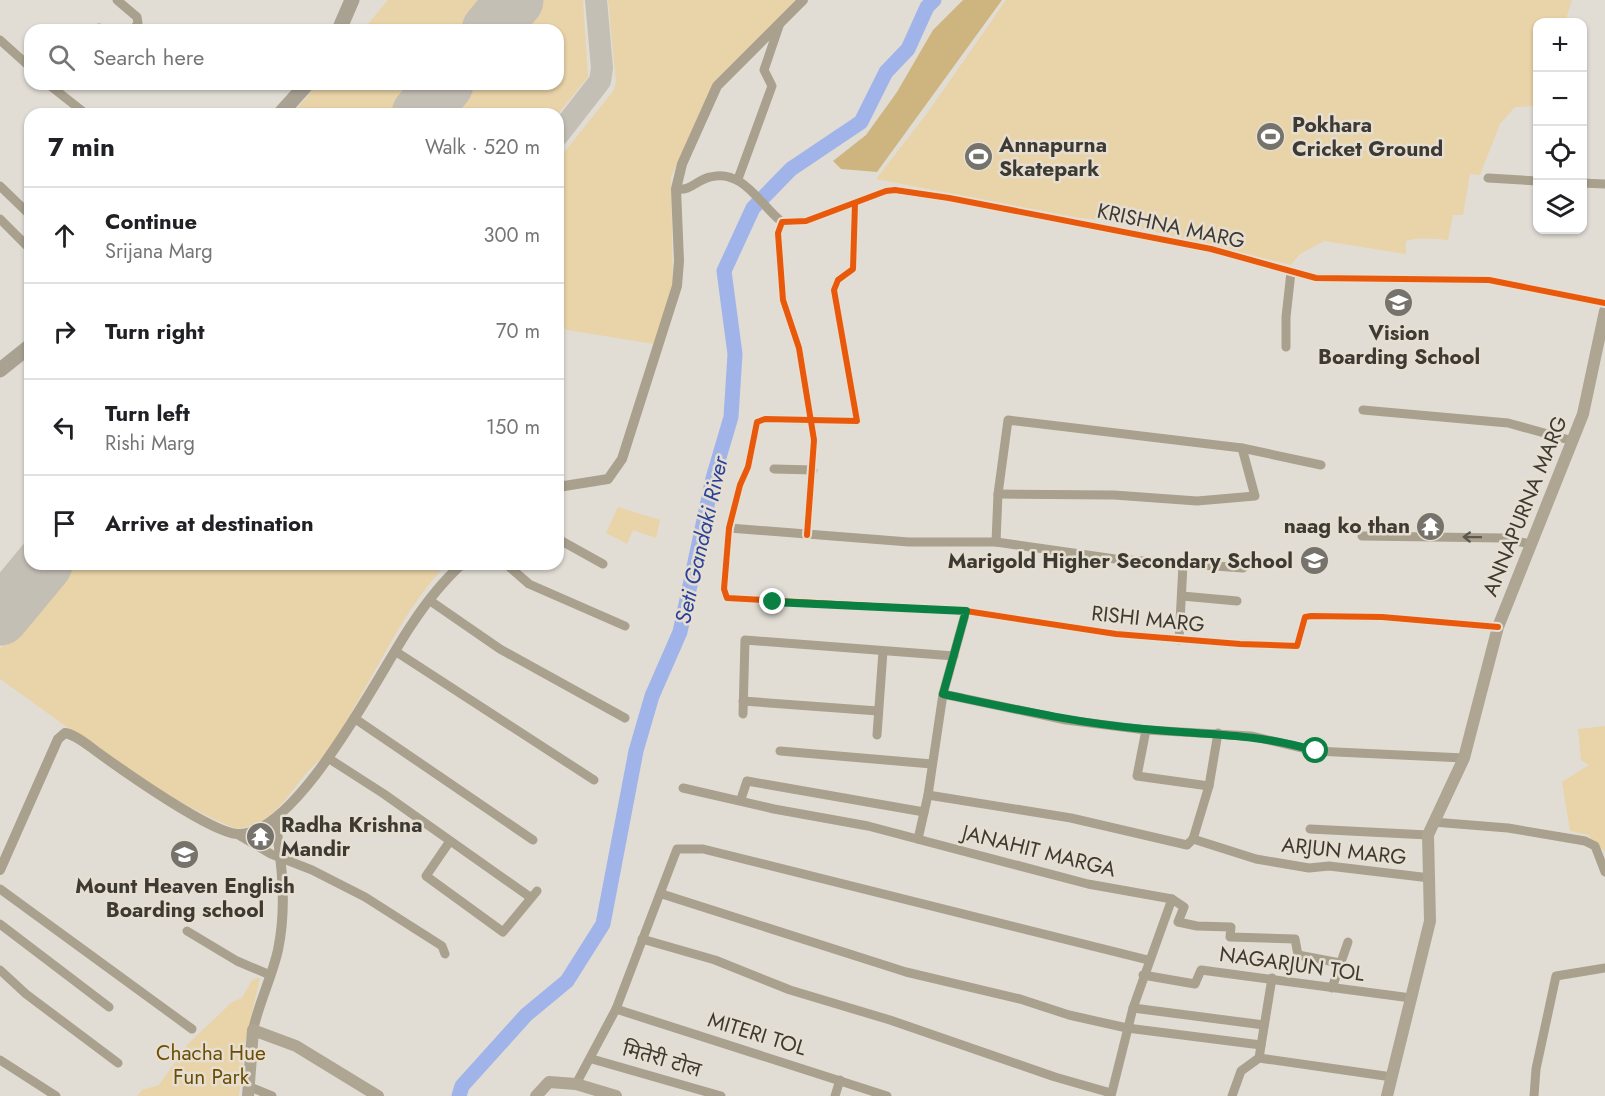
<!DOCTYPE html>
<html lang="en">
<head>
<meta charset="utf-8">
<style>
	body { margin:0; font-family:Jost,"Noto Sans Devanagari",sans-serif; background:#f6f6f6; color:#202124 }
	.controls { position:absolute; right:18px; top:18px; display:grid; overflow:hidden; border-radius:12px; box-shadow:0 2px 4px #0004 }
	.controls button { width:54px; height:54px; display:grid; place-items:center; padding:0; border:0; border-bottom:2px solid #e0e0e0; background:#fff; color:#202124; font:30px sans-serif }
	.stop { position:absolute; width:18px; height:18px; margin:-14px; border:4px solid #0b8043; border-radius:50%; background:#fff }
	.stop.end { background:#0b8043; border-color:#fff; box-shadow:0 2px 6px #0008 }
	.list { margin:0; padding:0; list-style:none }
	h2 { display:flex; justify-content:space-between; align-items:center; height:78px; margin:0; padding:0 24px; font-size:26px }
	h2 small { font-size:20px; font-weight:400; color:#757577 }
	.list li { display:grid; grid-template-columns:39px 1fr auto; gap:18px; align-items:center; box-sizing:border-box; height:96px; padding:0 24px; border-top:2px solid #e0e0e0 }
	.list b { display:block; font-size:22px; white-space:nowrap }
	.list p { margin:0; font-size:20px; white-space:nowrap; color:#757577 }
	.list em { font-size:20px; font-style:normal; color:#757577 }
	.icon { flex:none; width:33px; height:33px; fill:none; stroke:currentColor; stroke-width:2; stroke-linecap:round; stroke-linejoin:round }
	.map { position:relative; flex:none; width:1605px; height:1096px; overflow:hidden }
	.search { position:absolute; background:#fff; box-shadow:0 2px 4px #0004; left:24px; top:24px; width:540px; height:66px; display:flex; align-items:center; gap:15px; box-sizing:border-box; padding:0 21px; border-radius:18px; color:#757577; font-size:22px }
	.panel { position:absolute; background:#fff; box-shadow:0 2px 4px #0004; left:24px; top:108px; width:540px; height:462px; border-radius:18px }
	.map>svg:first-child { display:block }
	.green { fill:#e9d3a8 }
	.forest { fill:#ceb580 }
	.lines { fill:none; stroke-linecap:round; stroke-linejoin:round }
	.river { stroke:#a1b4e9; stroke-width:15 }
	.taxiway { stroke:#c4bfb5; stroke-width:22 }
	.runway { stroke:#c4bfb5; stroke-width:57 }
	.minor { stroke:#a9a08e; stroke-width:9 }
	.tertiary { stroke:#a9a08e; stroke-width:10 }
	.secondary { stroke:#aea692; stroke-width:12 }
	.trunk { stroke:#a9a293; stroke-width:15 }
	.cycleway-casing { stroke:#e6ded0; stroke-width:10 }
	.cycleway { stroke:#e8590c; stroke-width:6 }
	.oneway { stroke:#5d594f }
	.route { stroke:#0b8043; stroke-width:8 }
	.labels { text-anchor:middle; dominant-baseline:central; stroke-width:5; stroke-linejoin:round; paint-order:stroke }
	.poi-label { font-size:21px; font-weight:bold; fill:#3d3a34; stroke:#e6ded0; text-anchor:start }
	.street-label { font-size:21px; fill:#3d3a34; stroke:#e6ded0 }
	.park-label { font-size:21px; fill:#6b4e04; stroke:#e6ded0 }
	.water-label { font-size:22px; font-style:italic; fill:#2a429c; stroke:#e6ded0 }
</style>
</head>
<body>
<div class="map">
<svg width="1605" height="1096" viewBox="0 0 1605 1096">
	<rect width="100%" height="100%" fill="#e1ddd5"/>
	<g class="green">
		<polygon points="388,0 488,0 463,30 363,30"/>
		<polygon points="541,0 583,0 588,77 558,114 446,114 471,84 558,84 558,30 516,30"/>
		<polygon points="608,0 798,0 716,80 671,177 673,287 654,344 567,330 558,323 558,160 614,90 616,82"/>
		<path d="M1006,0H1572L1565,22H1538L1535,106L1515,107L1500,124L1480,175L1470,174L1463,215H1453L1448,240C1437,239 1419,237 1406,241V254L1324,241L1300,254L1291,265L1112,221L1080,218L876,179L928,112Z"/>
		<polygon points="318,84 418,84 393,114 292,114"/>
		<polygon points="618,507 660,520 656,538 633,530 627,544 606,533"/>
		<path d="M72,564H447C408,604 383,658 355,706C347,719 341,733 332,746C324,757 313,765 304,776C286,798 268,829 234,828C148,792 76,732 0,679V649Z"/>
		<polygon points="1605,726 1605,852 1588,835 1570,831 1562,782 1589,765 1581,760 1578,729"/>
		<polygon points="257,978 260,978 246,1039 239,1096 137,1096 142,1090 159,1085 188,1044 232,1002 242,998 252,980"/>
	</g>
	<polygon class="forest" points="963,0 1002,0 877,172 841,169 833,161 866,135 897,92 933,30"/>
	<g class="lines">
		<polyline class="river" points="459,1096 462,1086 526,1015 567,981 603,924 636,751 652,696 680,632 713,478 731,417 735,354 724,271 753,208 791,169 861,122 886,72 908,49 927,7 934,0"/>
		<polyline class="taxiway" points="558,135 600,81 602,68 596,0"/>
		<g class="runway">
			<polyline points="490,30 515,0"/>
			<polyline points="420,114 445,84"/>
			<polyline points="0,617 44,564"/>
		</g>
		<g class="minor">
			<polyline points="117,0 137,17 138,23 133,30"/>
			<polyline points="99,28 101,30"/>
			<polyline points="0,40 30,67"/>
			<polyline points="48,84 86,114"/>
			<polyline points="1488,178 1538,181"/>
			<polyline points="738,179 772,86 764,70 780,23"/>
			<polyline points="1582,183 1605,184"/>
			<polyline points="0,186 30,215"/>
			<path d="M676,189C692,191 696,180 710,177C743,168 760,205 782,222"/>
			<polyline points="855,203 853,269 838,280 834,290 857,421 765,419 757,422 748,467 740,485 729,528 724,589 727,598 966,611 1116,634 1240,644 1297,646 1305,617 1311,616 1382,617 1498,627"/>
			<polyline points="0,219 30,249"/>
			<polyline points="1286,347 1286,317 1291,272"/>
			<polyline points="1363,410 1508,423 1573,441"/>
			<polyline points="774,469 813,470"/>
			<polyline points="998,494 1114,495 1197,501 1255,496 1242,448"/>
			<polyline points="729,528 909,542 996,542 1115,559 1243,568"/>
			<polyline points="807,535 814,440 799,348 783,300 778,233 782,222 806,221 886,191 895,190 949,198 1211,249 1316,278 1489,280 1605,303"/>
			<polyline points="1362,536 1502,538 1530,544"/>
			<polyline points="558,539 603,564"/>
			<polyline points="996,542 998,494 1008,420 1242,448 1321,465"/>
			<polyline points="506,564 529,584 625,626"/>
			<polyline points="1182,596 1237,601"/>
			<polyline points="429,600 500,649 625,718"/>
			<polyline points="1179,640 1183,565"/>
			<polyline points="395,651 594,780"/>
			<polyline points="943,694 1066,720 1146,730 1251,736 1315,751 1464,758"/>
			<polyline points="743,701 878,711"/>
			<polyline points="743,714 745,640 954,656"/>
			<polyline points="354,718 533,840"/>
			<polyline points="1146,730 1137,776 1209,786"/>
			<polyline points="877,735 883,651"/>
			<polyline points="780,751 932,764"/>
			<polyline points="328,758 384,794 530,897"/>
			<polyline points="683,788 774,809 868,826 1088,884 1172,899 1184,907 1178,922 1197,926 1231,927 1230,937 1295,939 1298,955 1340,963"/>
			<polyline points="928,795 1071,818 1187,845 1193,839 1256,859 1309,868 1329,866 1430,878"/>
			<polyline points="741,799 747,781 924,812"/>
			<polyline points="1433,822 1508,828 1585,841 1595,846 1605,872"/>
			<polyline points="1310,829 1428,835"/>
			<polyline points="237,834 271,854 312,870 365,897 442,946 445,954"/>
			<polyline points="918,839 928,795 943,694 966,611"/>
			<polyline points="1193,839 1209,786 1218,733"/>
			<polyline points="450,841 426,876 503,932 537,891"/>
			<polyline points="0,889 192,1029"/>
			<polyline points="662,894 906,972 1020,999 1069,1015 1127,1028 1261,1045"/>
			<polyline points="0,924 109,1007"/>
			<polyline points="187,931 237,961 270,975"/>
			<polyline points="642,939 715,960 790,990 890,1020 1055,1077 1111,1093"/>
			<polyline points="0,970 26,994 118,1063"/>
			<polyline points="1143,975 1195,984 1201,970 1411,998"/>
			<polyline points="1332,988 1348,942"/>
			<polyline points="1133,1008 1264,1025"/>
			<polyline points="616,1009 887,1096"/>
			<polyline points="1259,1058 1392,1077"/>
			<polyline points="592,1059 721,1096"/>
			<polyline points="0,1060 56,1096"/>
			<polyline points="576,1084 616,1009 677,849 703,849 1148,960"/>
			<polyline points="248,1086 272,1096"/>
			<polyline points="835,1096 840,1080"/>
			<polyline points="1111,1096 1133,1008 1172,899"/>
			<polyline points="1232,1096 1241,1071 1259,1058 1272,978"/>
			<polyline points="1534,1096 1536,1069 1556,976 1605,968"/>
		</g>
		<g class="tertiary">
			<polyline points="558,487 608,479 622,459 677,286 679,261 676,189 682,164 717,86 803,0"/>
			<path d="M0,870L58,739L65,733C77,735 90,747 100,754C125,772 210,832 237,834C297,837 379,673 410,627C425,604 442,582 462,564"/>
			<path d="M253,1030C259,1002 272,977 278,950C287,907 282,863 275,820"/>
		</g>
		<g class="secondary">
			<polyline points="248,1096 253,1030 296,1046 378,1096"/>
			<polyline points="536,1096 549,1082 576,1084 616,1096"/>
			<polyline points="1387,1096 1430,921 1428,835 1464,758 1498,627 1583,414 1605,311"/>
		</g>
		<g class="trunk">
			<polyline points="339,30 352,0"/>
			<polyline points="280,114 307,84"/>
			<polyline points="0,370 30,346"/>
		</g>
		<defs>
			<g id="cycleway">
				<polyline points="855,203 853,269 838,280 834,290 857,421 765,419 757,422 748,467 740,485 729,528 724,589 727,598 966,611 1116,634 1240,644 1297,646 1305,617 1311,616 1382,617 1498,627"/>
				<polyline points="807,535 814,440 799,348 783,300 778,233 782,222 806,221 886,191 895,190 949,198 1211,249 1316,278 1489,280 1605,303"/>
			</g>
		</defs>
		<use href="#cycleway" class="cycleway-casing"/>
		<use href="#cycleway" class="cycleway"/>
	</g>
	<defs><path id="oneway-shaft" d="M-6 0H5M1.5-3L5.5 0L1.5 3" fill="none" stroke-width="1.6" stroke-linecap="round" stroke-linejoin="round" transform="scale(1.5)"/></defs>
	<use class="oneway" href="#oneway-shaft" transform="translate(1472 537) rotate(-179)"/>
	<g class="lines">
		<path class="route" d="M773,602L966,611L943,694C1010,708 1076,723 1144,729C1204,735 1257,733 1316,751"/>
	</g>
	<defs>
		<symbol id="stadium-disc" viewBox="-11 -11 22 22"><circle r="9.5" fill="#76736c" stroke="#e6ded0"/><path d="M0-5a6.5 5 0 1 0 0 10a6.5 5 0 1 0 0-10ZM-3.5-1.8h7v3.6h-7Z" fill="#fff"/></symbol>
		<symbol id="school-disc" viewBox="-11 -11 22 22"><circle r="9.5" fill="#76736c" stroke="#e6ded0"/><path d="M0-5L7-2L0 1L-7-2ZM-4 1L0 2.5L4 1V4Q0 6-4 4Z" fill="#fff"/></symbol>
		<symbol id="temple-disc" viewBox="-11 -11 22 22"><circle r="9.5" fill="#76736c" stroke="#e6ded0"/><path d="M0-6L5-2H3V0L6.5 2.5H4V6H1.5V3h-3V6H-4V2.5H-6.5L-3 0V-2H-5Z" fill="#fff"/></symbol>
	</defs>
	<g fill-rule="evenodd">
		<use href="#stadium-disc" x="1254" y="120" width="33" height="33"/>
		<use href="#stadium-disc" x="962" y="140" width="33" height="33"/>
		<use href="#school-disc" x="1382" y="286" width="33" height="33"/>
		<use href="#temple-disc" x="1414" y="510" width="33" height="33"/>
		<use href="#school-disc" x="1298" y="544" width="33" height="33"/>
		<use href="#temple-disc" x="244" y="820" width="33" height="33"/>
		<use href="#school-disc" x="168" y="838" width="33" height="33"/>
	</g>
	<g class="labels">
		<g class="poi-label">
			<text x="1292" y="125">Pokhara<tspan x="1292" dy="24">Cricket Ground</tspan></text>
			<text x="999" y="145">Annapurna<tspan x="999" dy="24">Skatepark</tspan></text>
			<text x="1399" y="333" text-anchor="middle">Vision<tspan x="1399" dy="24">Boarding School</tspan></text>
			<text x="1410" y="526" text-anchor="end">naag ko than</text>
			<text x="1293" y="561" text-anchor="end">Marigold Higher Secondary School</text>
			<text x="281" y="825">Radha Krishna<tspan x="281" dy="24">Mandir</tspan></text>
			<text x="185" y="886" text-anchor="middle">Mount Heaven English<tspan x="185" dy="24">Boarding school</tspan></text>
		</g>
		<g class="street-label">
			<text transform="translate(1171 226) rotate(12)">KRISHNA MARG</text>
			<text transform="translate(1525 506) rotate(-68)">ANNAPURNA MARG</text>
			<text transform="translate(1148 619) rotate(6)">RISHI MARG</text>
			<text transform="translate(1039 851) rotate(14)">JANAHIT MARGA</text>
			<text transform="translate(1344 851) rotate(6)">ARJUN MARG</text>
			<text transform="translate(1292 964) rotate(8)">NAGARJUN TOL</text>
			<text transform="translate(757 1034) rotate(17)">MITERI TOL</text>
			<text transform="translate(662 1059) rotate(16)">मितेरी टोल</text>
		</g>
		<g class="park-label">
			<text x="211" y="1053">Chacha Hue<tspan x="211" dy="24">Fun Park</tspan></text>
		</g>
		<g class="water-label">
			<text transform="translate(701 540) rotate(-77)">Seti Gandaki River</text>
		</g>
	</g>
</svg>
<div class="controls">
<button>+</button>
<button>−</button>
<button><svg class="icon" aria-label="locate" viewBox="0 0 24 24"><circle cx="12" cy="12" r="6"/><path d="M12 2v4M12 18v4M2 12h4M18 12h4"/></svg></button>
<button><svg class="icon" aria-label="layers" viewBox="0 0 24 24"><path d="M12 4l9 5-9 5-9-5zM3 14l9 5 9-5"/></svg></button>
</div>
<div class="stop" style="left:1316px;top:751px"></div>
<div class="stop end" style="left:773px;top:602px"></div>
<div class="search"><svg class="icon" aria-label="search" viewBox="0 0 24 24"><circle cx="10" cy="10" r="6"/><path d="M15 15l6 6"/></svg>Search here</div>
<section class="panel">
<h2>7 min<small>Walk · 520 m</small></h2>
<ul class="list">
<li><svg class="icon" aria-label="ahead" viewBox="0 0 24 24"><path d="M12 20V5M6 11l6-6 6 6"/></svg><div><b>Continue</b><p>Srijana Marg</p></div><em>300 m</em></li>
<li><svg class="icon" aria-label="right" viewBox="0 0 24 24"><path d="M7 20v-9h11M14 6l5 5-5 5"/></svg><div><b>Turn right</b></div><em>70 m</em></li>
<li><svg class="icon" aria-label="left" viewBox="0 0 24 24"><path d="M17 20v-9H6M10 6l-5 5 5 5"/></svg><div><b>Turn left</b><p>Rishi Marg</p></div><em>150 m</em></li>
<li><svg class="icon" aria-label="arrive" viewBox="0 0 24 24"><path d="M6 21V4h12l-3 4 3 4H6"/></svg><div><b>Arrive at destination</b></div></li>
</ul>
</section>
</div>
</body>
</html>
